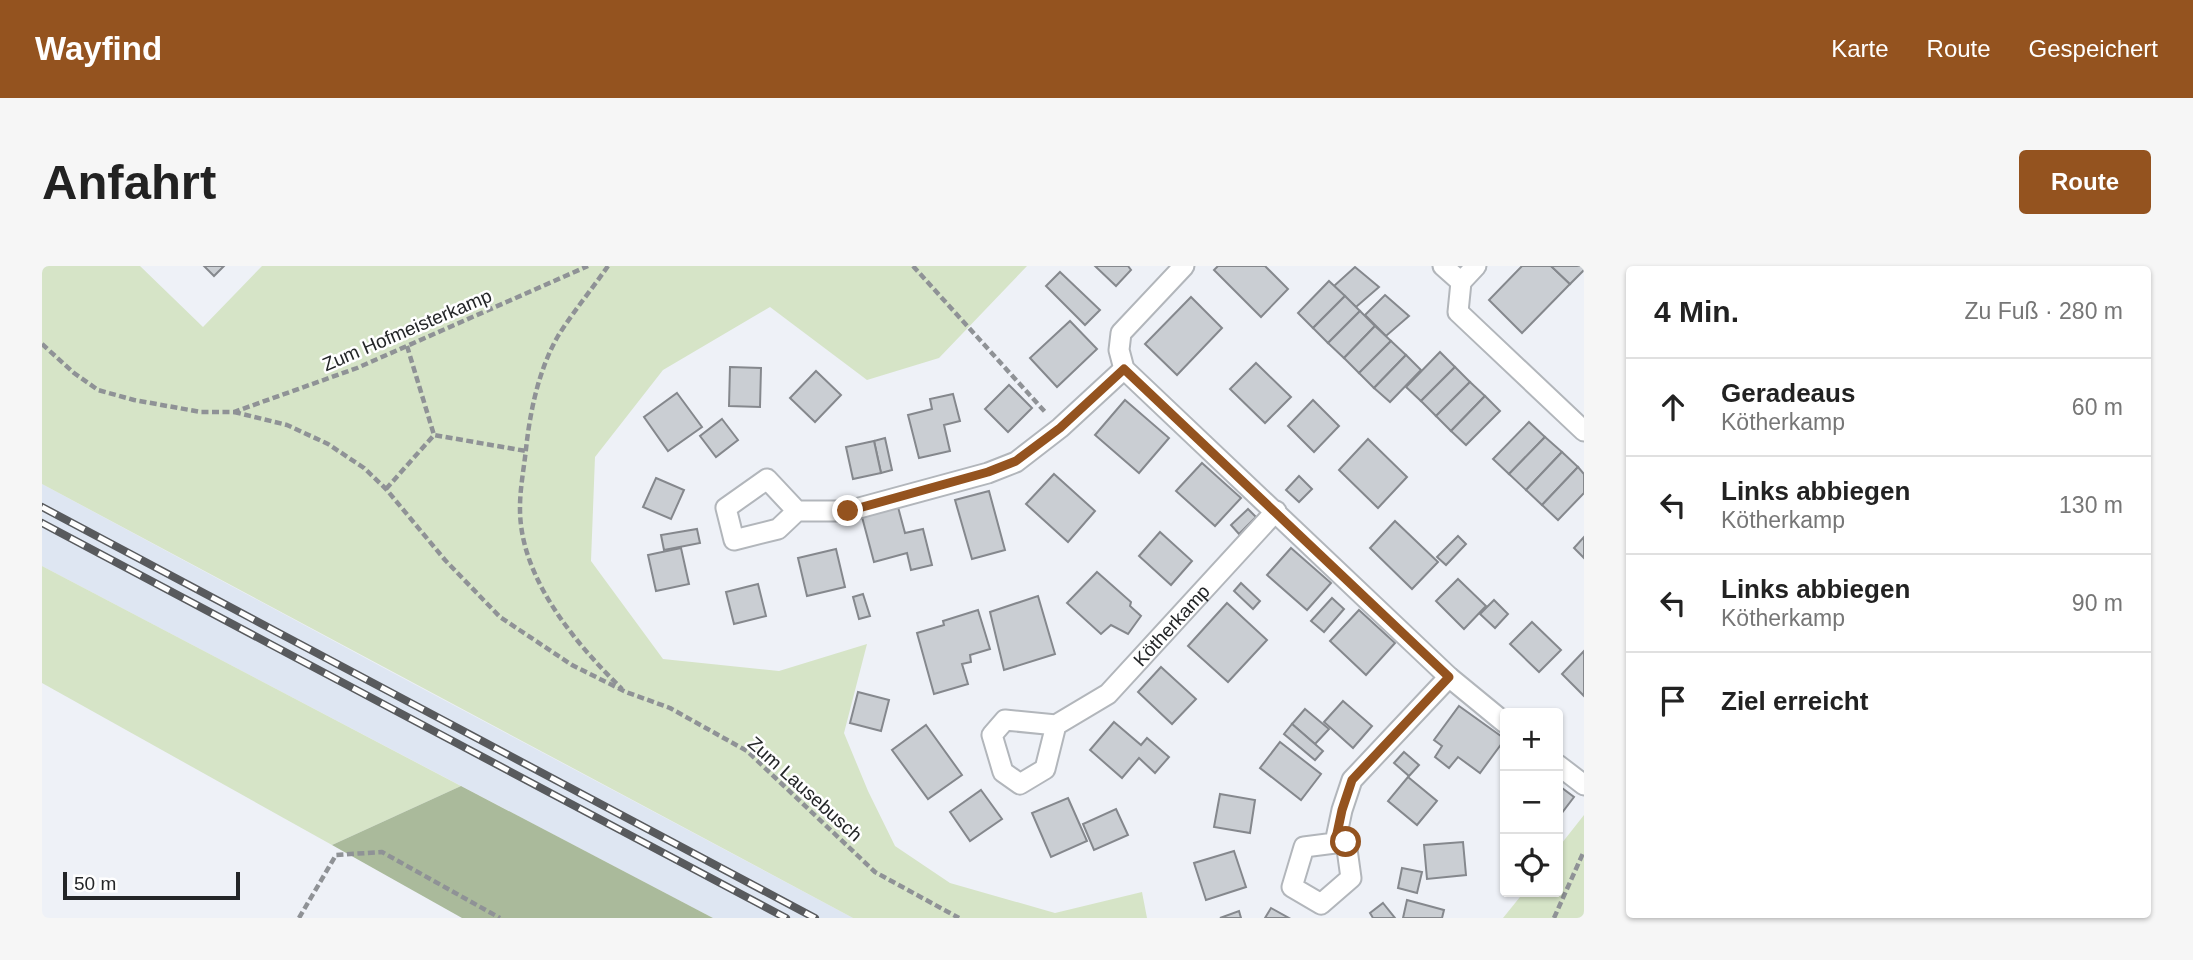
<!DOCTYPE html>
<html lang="de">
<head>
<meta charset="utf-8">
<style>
	body { margin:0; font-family:Arial,sans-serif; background:#f6f6f6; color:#222 }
	.controls { position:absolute; right:21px; bottom:21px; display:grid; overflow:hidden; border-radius:7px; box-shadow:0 2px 5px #0004 }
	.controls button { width:63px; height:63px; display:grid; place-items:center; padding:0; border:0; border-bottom:2px solid #e0e0e0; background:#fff; color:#222; font:35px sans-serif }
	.scale { position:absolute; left:21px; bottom:18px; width:177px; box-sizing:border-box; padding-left:7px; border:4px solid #232527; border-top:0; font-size:19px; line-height:24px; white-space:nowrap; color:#232527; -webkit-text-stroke:5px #fefefe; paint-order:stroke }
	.stop { position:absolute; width:21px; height:21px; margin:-16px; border:5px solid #94531f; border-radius:50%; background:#fff }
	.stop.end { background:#94531f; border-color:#fff; box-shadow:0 2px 7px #0008 }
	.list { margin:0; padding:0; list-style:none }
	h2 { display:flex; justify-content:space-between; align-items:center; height:91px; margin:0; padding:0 28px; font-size:30px }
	h2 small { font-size:23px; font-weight:400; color:#767676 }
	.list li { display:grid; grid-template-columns:46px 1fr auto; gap:21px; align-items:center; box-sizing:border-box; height:98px; padding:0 28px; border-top:2px solid #e0e0e0 }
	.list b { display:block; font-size:26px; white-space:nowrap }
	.list p { margin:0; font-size:23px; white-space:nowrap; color:#767676 }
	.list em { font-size:23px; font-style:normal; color:#767676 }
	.icon { flex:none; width:38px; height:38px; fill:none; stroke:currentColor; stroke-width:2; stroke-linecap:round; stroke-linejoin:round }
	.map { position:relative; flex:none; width:1542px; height:652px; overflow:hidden; border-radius:7px }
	header { display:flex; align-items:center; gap:42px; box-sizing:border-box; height:98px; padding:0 35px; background:#94531f; color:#fff }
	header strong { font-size:33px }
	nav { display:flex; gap:38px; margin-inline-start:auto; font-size:24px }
	.intro { display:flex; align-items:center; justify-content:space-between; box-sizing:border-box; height:168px; padding:0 42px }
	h1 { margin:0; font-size:49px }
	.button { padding:18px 32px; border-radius:7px; background:#94531f; color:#fff; font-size:24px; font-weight:700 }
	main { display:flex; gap:42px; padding:0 42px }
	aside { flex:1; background:#fff; border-radius:7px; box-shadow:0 2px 5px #0004 }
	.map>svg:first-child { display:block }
	.built { fill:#dee6f2 }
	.green { fill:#d6e4c7 }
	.forest { fill:#aaba9b }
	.building { fill:#caced3; stroke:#85888d; stroke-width:2 }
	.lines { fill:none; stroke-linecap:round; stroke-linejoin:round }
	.minor-casing { stroke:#b2b6bb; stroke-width:23 }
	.path { stroke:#8f9296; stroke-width:4.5; stroke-dasharray:7 3.5; stroke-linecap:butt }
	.minor { stroke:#fff; stroke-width:19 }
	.rail-casing { stroke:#585a5d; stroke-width:8 }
	.rail { stroke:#fefefe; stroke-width:5; stroke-dasharray:16; stroke-linecap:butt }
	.route { stroke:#94531f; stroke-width:9 }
	.labels { text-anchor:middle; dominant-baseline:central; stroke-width:5; stroke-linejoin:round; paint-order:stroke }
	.street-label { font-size:19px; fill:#232527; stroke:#fefefe }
</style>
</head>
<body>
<header>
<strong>Wayfind</strong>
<nav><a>Karte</a><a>Route</a><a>Gespeichert</a></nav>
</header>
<div class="intro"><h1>Anfahrt</h1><a class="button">Route</a></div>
<main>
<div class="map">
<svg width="1542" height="652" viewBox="0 0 1542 652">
	<rect width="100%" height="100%" fill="#eef1f7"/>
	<polygon class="built" points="0,218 340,401 811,652 671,652 0,300"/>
	<g class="green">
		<polygon points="0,0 98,0 161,61 220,0 985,0 897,92 825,114 728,41 621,104 553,191 549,295 621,393 737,405 825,378 802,467 826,525 853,580 908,617 1013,647 1100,626 1105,652 811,652 0,218"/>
		<polygon points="0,300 419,520 290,579 0,417"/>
		<polygon points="1542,549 1542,652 1461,652 1482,626 1516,626 1516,582"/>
	</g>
	<polygon class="forest" points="419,520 671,652 420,652 290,579"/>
	<g class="building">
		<polygon points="162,0 182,0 172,10"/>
		<polygon points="1053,0 1086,0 1089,4 1074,20"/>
		<polygon points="1176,0 1223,0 1246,23 1219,51 1172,4"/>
		<polygon points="1480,0 1509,0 1528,18 1480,67 1447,34"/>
		<polygon points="1509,0 1542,0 1542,4 1528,18"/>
		<polygon points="1313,1 1337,21 1314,41 1292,20"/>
		<polygon points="1018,6 1058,44 1043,59 1004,20"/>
		<polygon points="1287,15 1303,30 1271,62 1256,47"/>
		<polygon points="1343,29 1367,50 1344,70 1323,49"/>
		<polygon points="1303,30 1318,45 1286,77 1271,62"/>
		<polygon points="1149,31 1180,62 1135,109 1103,78"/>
		<polygon points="1318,45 1333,60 1302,92 1286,77"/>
		<polygon points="1028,55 1055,83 1015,121 988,92"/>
		<polygon points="1333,60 1349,75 1317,107 1302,92"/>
		<polygon points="1349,75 1364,89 1332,122 1317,107"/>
		<polygon points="1398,86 1413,101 1379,135 1364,121"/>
		<polygon points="1364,89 1379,104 1348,136 1332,122"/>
		<polygon points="1214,97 1249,131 1223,157 1188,123"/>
		<polygon points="688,101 719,102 718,141 687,140"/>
		<polygon points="1413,101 1428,116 1394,150 1379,135"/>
		<polygon points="774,105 799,129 773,156 748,132"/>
		<polygon points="1428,116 1443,130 1409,165 1394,150"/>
		<polygon points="967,119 990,142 966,166 943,143"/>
		<polygon points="635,127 660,161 626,185 602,151"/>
		<polygon points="911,128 918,155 902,159 908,185 877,192 866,149 890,143 888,133"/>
		<polygon points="1443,130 1458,145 1424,179 1409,165"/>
		<polygon points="1083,134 1127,172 1097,207 1053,169"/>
		<polygon points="1271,134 1297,160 1272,186 1246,160"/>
		<polygon points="680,153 696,174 674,191 658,170"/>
		<polygon points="1487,156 1503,171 1467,208 1451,193"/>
		<polygon points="1503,171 1520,186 1484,224 1467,208"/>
		<polygon points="843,172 850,204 839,207 832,175"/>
		<polygon points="1326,173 1365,211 1336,242 1297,204"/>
		<polygon points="832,175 839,207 811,213 804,181"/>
		<polygon points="1520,186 1536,201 1500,239 1484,224"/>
		<polygon points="1160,197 1199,232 1173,260 1134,225"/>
		<polygon points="1536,201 1542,208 1542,227 1516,254 1500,239"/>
		<polygon points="1012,208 1053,245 1026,276 984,238"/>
		<polygon points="1257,210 1270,223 1257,236 1244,224"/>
		<polygon points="614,212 642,224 629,253 601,241"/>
		<polygon points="947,225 963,284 930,293 913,234"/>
		<polygon points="856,241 863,267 881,263 890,299 869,304 865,287 832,296 820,251"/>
		<polygon points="1206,243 1214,251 1197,268 1189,259"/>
		<polygon points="1353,255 1396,296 1370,323 1328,282"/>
		<polygon points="655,263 658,277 622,284 619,269"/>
		<polygon points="1118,266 1150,295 1129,319 1097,290"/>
		<polygon points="1416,270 1424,278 1404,299 1395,291"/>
		<polygon points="1542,271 1542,292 1532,282"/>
		<polygon points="639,282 647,318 614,325 606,289"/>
		<polygon points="1249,282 1289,317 1265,344 1225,309"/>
		<polygon points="794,283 803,321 765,330 756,292"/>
		<polygon points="1055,306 1089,336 1088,340 1099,350 1086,368 1069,359 1059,368 1025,337"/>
		<polygon points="1416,313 1444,340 1422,363 1394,335"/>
		<polygon points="1199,317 1218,335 1211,343 1192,325"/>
		<polygon points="716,318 724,350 692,358 684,326"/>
		<polygon points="821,328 828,350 817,353 811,331"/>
		<polygon points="996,330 1013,388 962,404 948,346"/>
		<polygon points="1290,332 1302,343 1282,366 1269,355"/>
		<polygon points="1452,334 1466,348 1453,362 1438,348"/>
		<polygon points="1185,337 1225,374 1186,416 1146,380"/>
		<polygon points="936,344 948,383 928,389 929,396 920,398 926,418 892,428 875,367 902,359 901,355"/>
		<polygon points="1317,344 1353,377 1324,409 1288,375"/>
		<polygon points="1490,356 1519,384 1497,406 1468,378"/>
		<polygon points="1542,385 1542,430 1520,408"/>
		<polygon points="1119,401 1154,433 1130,458 1096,426"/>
		<polygon points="816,426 847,434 839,465 808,457"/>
		<polygon points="1301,435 1330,460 1311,482 1282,456"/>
		<polygon points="1417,440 1463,473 1438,507 1416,491 1407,502 1393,491 1400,480 1392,474"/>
		<polygon points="1263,443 1287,463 1273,478 1250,458"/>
		<polygon points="1072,456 1099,479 1105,472 1127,491 1113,507 1097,492 1080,512 1048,484"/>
		<polygon points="1250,458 1281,485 1273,494 1242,468"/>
		<polygon points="884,459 920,509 886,533 850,484"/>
		<polygon points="1238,476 1279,508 1259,534 1218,502"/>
		<polygon points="1362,486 1377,499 1367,510 1352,497"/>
		<polygon points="1366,511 1395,535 1375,559 1346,535"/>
		<polygon points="1516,519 1532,531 1516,552"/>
		<polygon points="939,524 960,553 928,575 908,546"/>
		<polygon points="1178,528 1213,534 1208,567 1172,561"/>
		<polygon points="1026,532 1045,575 1009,591 990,547"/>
		<polygon points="1074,543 1086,569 1052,584 1041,558"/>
		<polygon points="1421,576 1424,609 1385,613 1382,579"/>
		<polygon points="1192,585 1204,621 1164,634 1152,597"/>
		<polygon points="1360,602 1380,606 1375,627 1356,622"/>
		<polygon points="1365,634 1402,644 1400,652 1361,652"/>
		<polygon points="1341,637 1353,652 1331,652 1328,647"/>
		<polygon points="1229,642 1247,652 1223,652"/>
		<polygon points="1197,645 1199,652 1178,652"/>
	</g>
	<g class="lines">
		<defs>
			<g id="minor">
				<polyline points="1142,0 1079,67 1077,84 1082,103 1407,411 1463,457"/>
				<polyline points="1401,0 1419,16 1434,0"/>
				<polyline points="1419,16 1416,46 1542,165"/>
				<polyline points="755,245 736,263 692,274 684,242 725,213 755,245 806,245 946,207 974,196 1018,162 1082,103"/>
				<path id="s1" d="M1014,459L1003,503L978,518L961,506L950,469L963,454L1014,459L1066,428L1234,245"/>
				<polyline points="1516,499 1542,519"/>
				<polyline points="1293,577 1304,576 1309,612 1279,638 1250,621 1262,581 1293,577 1300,544 1310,514 1407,411"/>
			</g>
		</defs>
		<use href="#minor" class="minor-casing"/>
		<g class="path">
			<path d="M566,0C550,23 531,46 516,70C497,103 488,145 484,183C482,202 478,222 478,241C477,311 533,377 580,423"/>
			<polyline points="871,0 1004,147"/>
			<polyline points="0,78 32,107 56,124 92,134 159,146 192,146 315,102 546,0"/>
			<polyline points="365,80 392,169"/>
			<polyline points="192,146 245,159 286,178 322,202 344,223 403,294 458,351 530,399 584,426 628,442 705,485 833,606 917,652"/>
			<polyline points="344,223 392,169 484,185"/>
			<polyline points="257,652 294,589 340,586 458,652"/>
			<polyline points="1512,652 1542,585"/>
		</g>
		<use href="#minor" class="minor"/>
		<defs>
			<g id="rail">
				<polyline points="0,241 773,652"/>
				<polyline points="0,257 744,652"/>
			</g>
		</defs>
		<use href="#rail" class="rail-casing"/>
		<use href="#rail" class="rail"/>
	</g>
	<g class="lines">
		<polyline class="route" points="806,245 946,206 974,195 1018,162 1082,103 1407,411 1310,514 1300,544 1293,577 1304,576"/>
	</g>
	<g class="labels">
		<g class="street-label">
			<text transform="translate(365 64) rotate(-23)">Zum Hofmeisterkamp</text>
			<text stroke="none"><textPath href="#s1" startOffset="359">Kötherkamp</textPath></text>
			<text transform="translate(763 523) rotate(42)">Zum Lausebusch</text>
		</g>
	</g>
</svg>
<div class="controls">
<button>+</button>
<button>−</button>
<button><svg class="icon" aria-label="locate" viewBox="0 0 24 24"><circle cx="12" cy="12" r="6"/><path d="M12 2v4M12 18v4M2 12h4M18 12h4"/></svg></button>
</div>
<div class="scale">50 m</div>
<div class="stop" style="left:1304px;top:576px"></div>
<div class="stop end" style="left:806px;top:245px"></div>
</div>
<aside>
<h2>4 Min.<small>Zu Fuß · 280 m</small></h2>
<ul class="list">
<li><svg class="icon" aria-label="ahead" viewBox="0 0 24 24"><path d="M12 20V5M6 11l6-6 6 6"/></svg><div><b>Geradeaus</b><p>Kötherkamp</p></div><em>60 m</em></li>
<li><svg class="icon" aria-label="left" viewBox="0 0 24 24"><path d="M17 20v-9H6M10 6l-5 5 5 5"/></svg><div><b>Links abbiegen</b><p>Kötherkamp</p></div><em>130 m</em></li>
<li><svg class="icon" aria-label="left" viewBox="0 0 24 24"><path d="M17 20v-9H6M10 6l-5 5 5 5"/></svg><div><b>Links abbiegen</b><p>Kötherkamp</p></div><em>90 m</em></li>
<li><svg class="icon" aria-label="arrive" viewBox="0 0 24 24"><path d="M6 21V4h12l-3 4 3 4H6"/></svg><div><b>Ziel erreicht</b></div></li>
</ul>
</aside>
</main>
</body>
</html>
